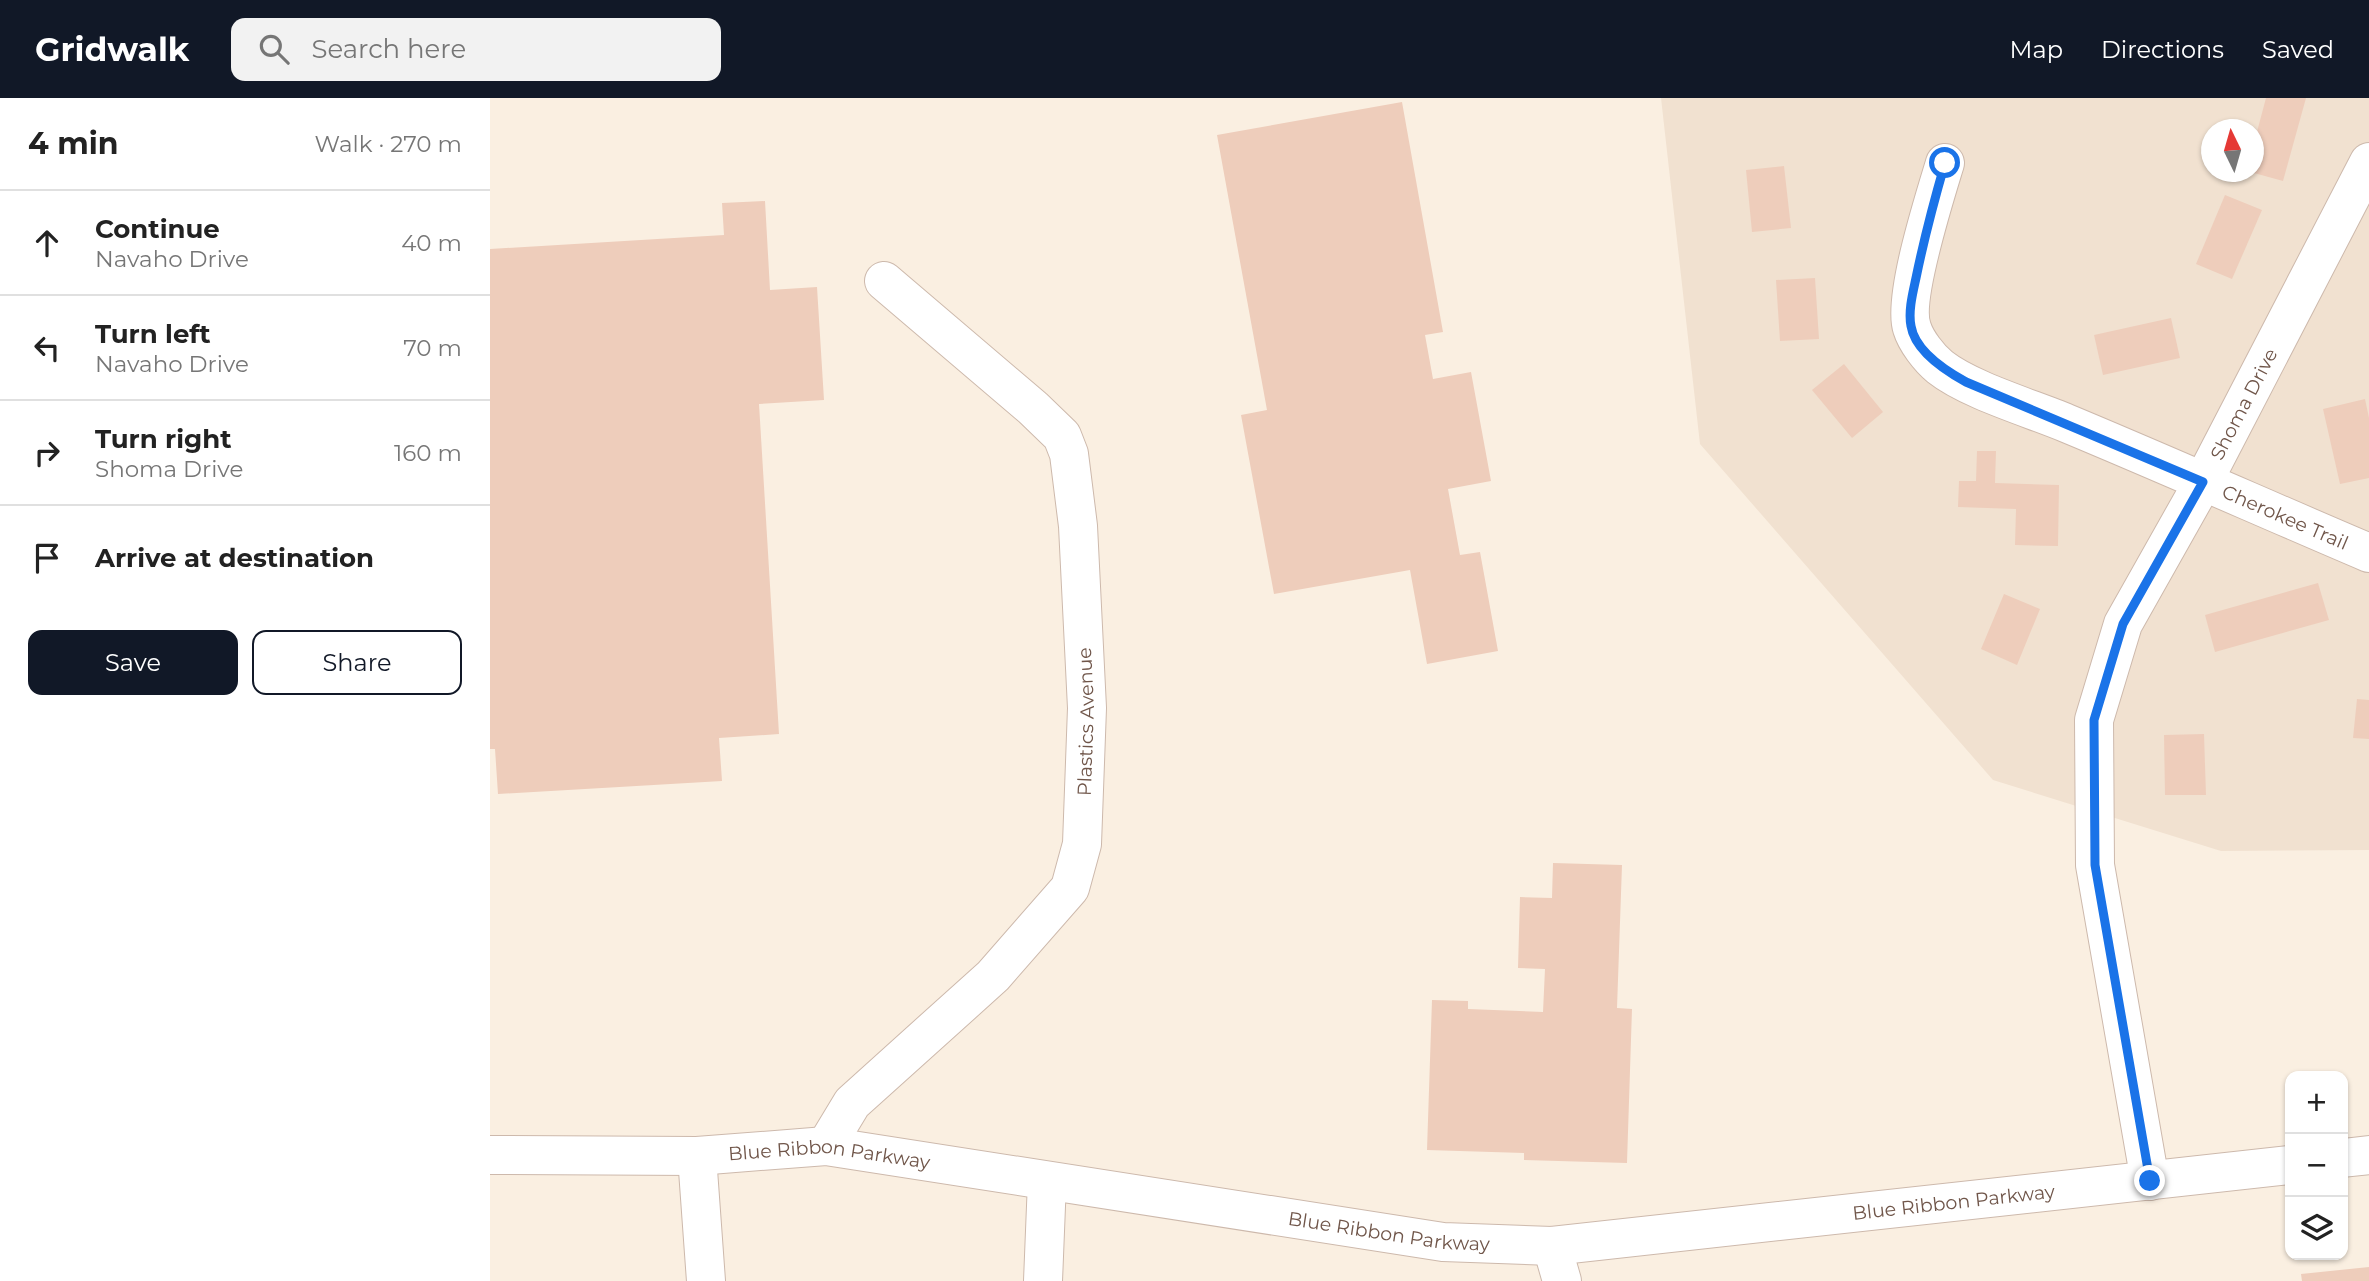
<!DOCTYPE html>
<html lang="en">
<head>
<meta charset="utf-8">
<style>
	body { margin:0; font-family:Montserrat,sans-serif; background:#f2f2f2; color:#222 }
	.controls { position:absolute; right:21px; bottom:21px; display:grid; overflow:hidden; border-radius:14px; box-shadow:0 2px 5px #0004 }
	.controls button { width:63px; height:63px; display:grid; place-items:center; padding:0; border:0; border-bottom:2px solid #e0e0e0; background:#fff; color:#222; font:35px sans-serif }
	.compass { position:absolute; left:1711px; top:21px; width:63px; height:63px; border-radius:50%; background:#fff; box-shadow:0 2px 5px #0004; rotate:355deg }
	.stop { position:absolute; width:21px; height:21px; margin:-16px; border:5px solid #1a73e8; border-radius:50%; background:#fff }
	.stop.end { background:#1a73e8; border-color:#fff; box-shadow:0 2px 7px #0008 }
	.list { margin:0; padding:0; list-style:none }
	h2 { display:flex; justify-content:space-between; align-items:center; height:91px; margin:0; padding:0 28px; font-size:30px }
	h2 small { font-size:23px; font-weight:400; color:#767676 }
	.list li { display:grid; grid-template-columns:46px 1fr auto; gap:21px; align-items:center; box-sizing:border-box; height:105px; padding:0 28px; border-top:2px solid #e0e0e0 }
	.list b { display:block; font-size:26px; white-space:nowrap }
	.list p { margin:0; font-size:23px; white-space:nowrap; color:#767676 }
	.list em { font-size:23px; font-style:normal; color:#767676 }
	.actions { display:flex; gap:14px; padding:21px 28px }
	.actions a { flex:1; padding:16px 0; border:2px solid #111827; border-radius:14px; text-align:center; font-size:24px; color:#111827 }
	.actions .main { background:#111827; color:#fff }
	.icon { flex:none; width:38px; height:38px; fill:none; stroke:currentColor; stroke-width:2; stroke-linecap:round; stroke-linejoin:round }
	.map { position:relative; flex:none; width:1879px; height:1183px; overflow:hidden }
	header { display:flex; align-items:center; gap:42px; box-sizing:border-box; height:98px; padding:0 35px; background:#111827; color:#fff }
	header strong { font-size:33px }
	nav { display:flex; gap:38px; margin-inline-start:auto; font-size:24px }
	.search { width:490px; height:63px; background:#f2f2f2; display:flex; align-items:center; gap:18px; box-sizing:border-box; padding:0 24px; border-radius:14px; color:#767676; font-size:26px }
	main { display:flex }
	aside { flex:1; background:#fff }
	.map>svg:first-child { display:block }
	.residential { fill:#f1e1d0; fill-rule:evenodd }
	.building { fill:#eecdbb }
	.lines { fill:none; stroke-linecap:round; stroke-linejoin:round }
	.minor-casing { stroke:#cdb9ac; stroke-width:40 }
	.minor { stroke:#fff; stroke-width:38 }
	.route { stroke:#1a73e8; stroke-width:9 }
	.labels { text-anchor:middle; dominant-baseline:central; stroke-width:5; stroke-linejoin:round; paint-order:stroke }
	.street-label { font-size:19px; fill:#70564a; stroke:#fef4e7 }
</style>
</head>
<body>
<header>
<strong>Gridwalk</strong>
<div class="search"><svg class="icon" aria-label="search" viewBox="0 0 24 24"><circle cx="10" cy="10" r="6"/><path d="M15 15l6 6"/></svg>Search here</div>
<nav><a>Map</a><a>Directions</a><a>Saved</a></nav>
</header>
<main>
<aside>
<h2>4 min<small>Walk · 270 m</small></h2>
<ul class="list">
<li><svg class="icon" aria-label="ahead" viewBox="0 0 24 24"><path d="M12 20V5M6 11l6-6 6 6"/></svg><div><b>Continue</b><p>Navaho Drive</p></div><em>40 m</em></li>
<li><svg class="icon" aria-label="left" viewBox="0 0 24 24"><path d="M17 20v-9H6M10 6l-5 5 5 5"/></svg><div><b>Turn left</b><p>Navaho Drive</p></div><em>70 m</em></li>
<li><svg class="icon" aria-label="right" viewBox="0 0 24 24"><path d="M7 20v-9h11M14 6l5 5-5 5"/></svg><div><b>Turn right</b><p>Shoma Drive</p></div><em>160 m</em></li>
<li><svg class="icon" aria-label="arrive" viewBox="0 0 24 24"><path d="M6 21V4h12l-3 4 3 4H6"/></svg><div><b>Arrive at destination</b></div></li>
</ul>
<div class="actions"><a class="main">Save</a><a>Share</a></div>
</aside>
<div class="map">
<svg width="1879" height="1183" viewBox="0 0 1879 1183">
	<rect width="100%" height="100%" fill="#faefe1"/>
	<path class="residential" d="M1171,0H1879V752L1731,753L1503,682L1210,346ZM1722,32H1764V74H1722Z"/>
	<g class="building">
		<polygon points="1776,0 1816,0 1793,83 1764,75 1764,45"/>
		<polygon points="912,4 953,234 935,237 943,281 981,274 1001,383 958,391 970,457 990,454 1008,553 937,566 920,472 784,496 751,317 777,312 727,37"/>
		<polygon points="1294,68 1301,130 1262,134 1256,72"/>
		<polygon points="1735,97 1772,112 1742,181 1706,166"/>
		<polygon points="275,103 280,192 327,189 334,302 269,306 289,636 229,640 232,683 8,696 5,651 0,651 0,151 234,137 232,105"/>
		<polygon points="1325,180 1329,241 1290,243 1286,182"/>
		<polygon points="1681,220 1690,260 1613,277 1604,237"/>
		<polygon points="1354,266 1393,314 1362,340 1322,292"/>
		<polygon points="1875,301 1879,320 1879,380 1850,386 1833,311"/>
		<polygon points="1487,353 1506,353 1505,385 1569,387 1568,448 1525,447 1526,411 1468,409 1469,383 1486,383"/>
		<polygon points="1828,485 1839,522 1725,554 1715,517"/>
		<polygon points="1514,496 1550,511 1527,567 1491,551"/>
		<polygon points="1867,601 1879,602 1879,641 1863,640"/>
		<polygon points="1714,636 1716,697 1675,697 1674,637"/>
		<polygon points="1063,765 1132,767 1127,910 1142,911 1137,1065 1034,1062 1034,1055 937,1052 942,902 978,903 978,911 1053,914 1055,871 1028,870 1030,799 1062,800"/>
		<polygon points="1879,1169 1879,1183 1812,1183 1811,1176"/>
	</g>
	<g class="lines">
		<defs>
			<g id="minor">
				<path id="s1" d="M1455,65C1445,98 1412,201 1422,230C1426,243 1439,260 1450,269C1479,292 1540,310 1576,325C1677,367 1778,412 1879,455"/>
				<path id="s2" d="M336,1048L362,1005L503,878L580,790L592,746L597,610L588,428L579,356L572,338L543,310L394,183"/>
				<path id="s3" d="M0,1057L207,1058L336,1048L953,1144L1062,1148L1800,1067"/>
				<polyline points="207,1058 216,1183"/>
				<polyline points="1853,1060 1879,1057"/>
				<path id="s4" d="M1660,1083L1605,767L1604,622L1633,526L1713,384L1879,64"/>
				<polyline points="1062,1148 1072,1183"/>
				<polyline points="553,1183 557,1083"/>
			</g>
		</defs>
		<use href="#minor" class="minor-casing"/>
		<use href="#minor" class="minor"/>
	</g>
	<g class="lines">
		<path class="route" d="M1455,65C1444,103 1434,141 1426,180C1423,194 1418,213 1421,228C1425,253 1456,273 1476,284L1713,384L1633,526L1604,622L1605,767L1660,1083"/>
	</g>
	<g class="labels">
		<g class="street-label">
			<text stroke="none"><textPath href="#s4" startOffset="817">Shoma Drive</textPath></text>
			<text stroke="none"><textPath href="#s1" startOffset="595">Cherokee Trail</textPath></text>
			<text stroke="none"><textPath href="#s2" startOffset="525">Plastics Avenue</textPath></text>
			<text stroke="none"><textPath href="#s3" startOffset="340">Blue Ribbon Parkway</textPath></text>
			<text stroke="none"><textPath href="#s3" startOffset="1474">Blue Ribbon Parkway</textPath></text>
			<text stroke="none"><textPath href="#s3" startOffset="906">Blue Ribbon Parkway</textPath></text>
		</g>
	</g>
</svg>
<div class="controls">
<button>+</button>
<button>−</button>
<button><svg class="icon" aria-label="layers" viewBox="0 0 24 24"><path d="M12 4l9 5-9 5-9-5zM3 14l9 5 9-5"/></svg></button>
</div>
<svg class="compass" viewBox="-18 -18 36 36"><path d="M0-13l5 13h-10z" fill="#e53935"/><path d="M0 13l5-13h-10z" fill="#767676"/></svg>
<div class="stop" style="left:1455px;top:65px"></div>
<div class="stop end" style="left:1660px;top:1083px"></div>
</div>
</main>
</body>
</html>
